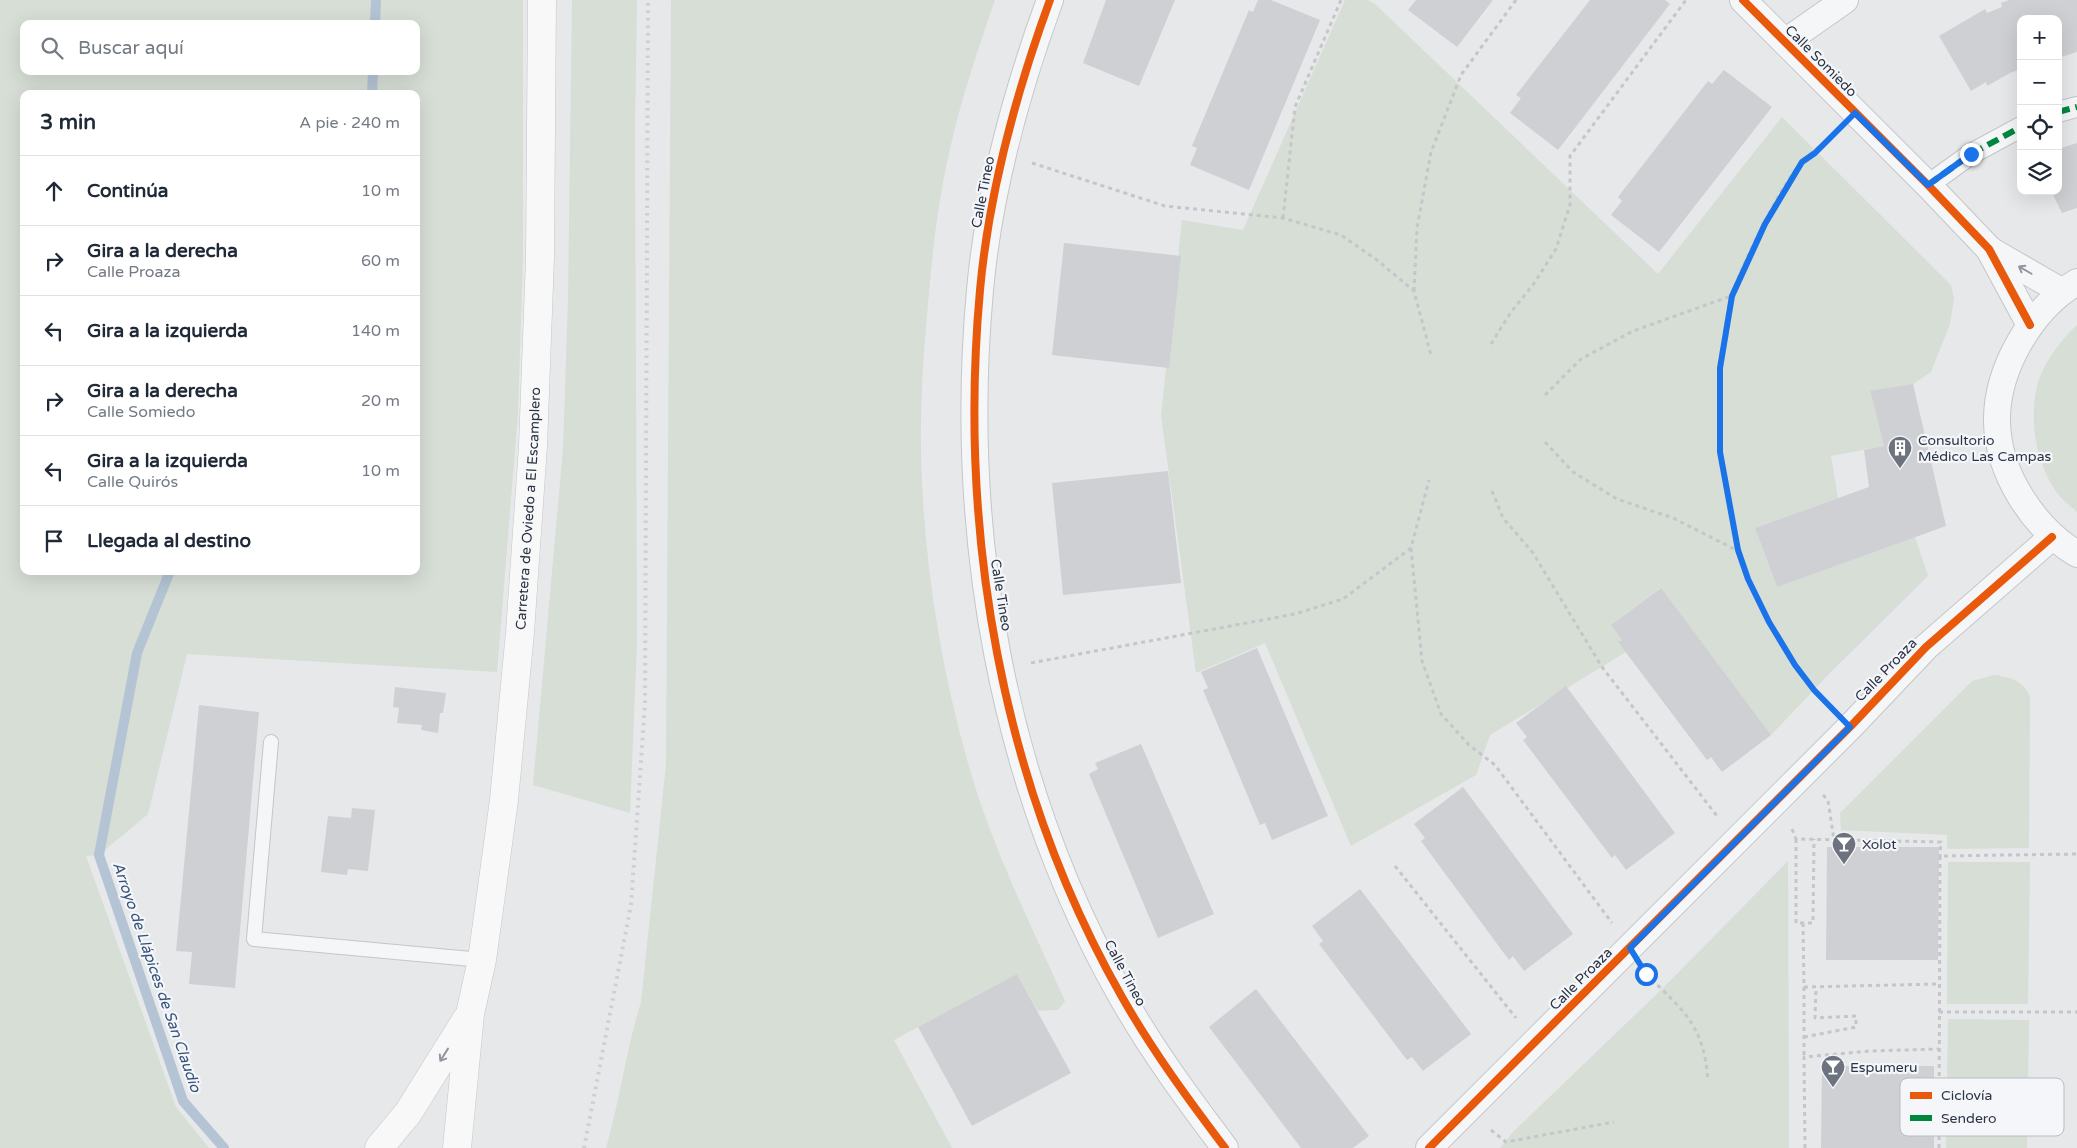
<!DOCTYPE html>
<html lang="es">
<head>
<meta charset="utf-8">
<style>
	body { margin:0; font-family:"Varela Round",sans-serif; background:#f6f6f7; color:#1f2937 }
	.controls { position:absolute; right:15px; top:15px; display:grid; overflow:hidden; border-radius:10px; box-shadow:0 5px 20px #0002 }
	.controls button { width:45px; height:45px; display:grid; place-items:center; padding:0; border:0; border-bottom:1px solid #e0e1e3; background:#fff; color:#1f2937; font:25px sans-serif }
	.stop { position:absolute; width:15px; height:15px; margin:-11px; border:4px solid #1a73e8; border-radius:50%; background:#fff }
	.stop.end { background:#1a73e8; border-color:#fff; box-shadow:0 1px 5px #0008 }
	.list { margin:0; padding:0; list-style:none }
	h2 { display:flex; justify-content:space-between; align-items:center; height:65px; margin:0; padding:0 20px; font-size:21px }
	h2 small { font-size:16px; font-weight:400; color:#747a83 }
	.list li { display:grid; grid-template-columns:32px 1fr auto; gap:15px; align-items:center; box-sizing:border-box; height:70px; padding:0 20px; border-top:1px solid #e0e1e3 }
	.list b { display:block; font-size:19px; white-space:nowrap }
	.list p { margin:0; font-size:16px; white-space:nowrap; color:#747a83 }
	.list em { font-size:16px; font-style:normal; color:#747a83 }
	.icon { flex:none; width:28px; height:28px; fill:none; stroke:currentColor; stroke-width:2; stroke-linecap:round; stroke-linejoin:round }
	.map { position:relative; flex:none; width:2077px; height:1148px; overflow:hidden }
	.search { position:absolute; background:#fff; box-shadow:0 5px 20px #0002; left:20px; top:20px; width:400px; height:55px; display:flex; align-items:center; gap:12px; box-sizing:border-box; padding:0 18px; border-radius:10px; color:#747a83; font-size:19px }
	.panel { position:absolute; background:#fff; box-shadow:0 5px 20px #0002; left:20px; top:90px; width:400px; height:485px; border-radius:10px }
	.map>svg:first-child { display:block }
	.green { fill:#d6ded6; fill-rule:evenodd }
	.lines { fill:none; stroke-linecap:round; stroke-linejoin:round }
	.stream { stroke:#b4c4d5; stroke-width:10 }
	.building { fill:#ced0d3 }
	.service-casing { stroke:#c4c6c8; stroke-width:16 }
	.pedestrian-casing { stroke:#c4c6c8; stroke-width:22 }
	.minor-casing { stroke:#c4c6c8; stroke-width:28 }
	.secondary-casing { stroke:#c4c6c8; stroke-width:29 }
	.path { stroke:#c5c6ca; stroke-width:3; stroke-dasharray:4 4; stroke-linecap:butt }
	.service { stroke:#f5f6f7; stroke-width:14 }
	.pedestrian { stroke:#f5f6f7; stroke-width:20 }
	.minor { stroke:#f5f6f7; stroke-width:26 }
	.secondary { stroke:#f8f8f8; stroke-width:28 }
	.rail { stroke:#cecfd2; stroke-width:4; stroke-dasharray:2.5 5; stroke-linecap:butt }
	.quiet { stroke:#00873e; stroke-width:6; stroke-dasharray:12 6; stroke-linecap:butt }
	.cycleway-casing { stroke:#f4f6f9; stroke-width:11 }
	.cycleway { stroke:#e8590c; stroke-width:8 }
	.oneway { stroke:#90959e }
	.oneway2 { stroke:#92969e }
	.route { stroke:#1a73e8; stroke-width:6 }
	.labels { text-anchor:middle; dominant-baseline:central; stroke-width:4.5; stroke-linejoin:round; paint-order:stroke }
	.street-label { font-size:14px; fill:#2b3445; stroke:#f4f6f9 }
	.poi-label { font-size:14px; fill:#2b3445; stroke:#f4f6f9; text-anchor:start }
	.water-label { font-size:15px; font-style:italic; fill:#34527a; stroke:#f4f6f9 }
	.key { fill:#f4f6f9; stroke:#b8bcc3; stroke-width:1 }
	.key-label { font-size:14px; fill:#2b3445 }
</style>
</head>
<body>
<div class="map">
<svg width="2077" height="1148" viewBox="0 0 2077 1148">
	<rect width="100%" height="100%" fill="#e6e8ea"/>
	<g class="green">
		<path d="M0,0H523V256L518,413L497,672L187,654L148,814L99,855L86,856L176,1107L209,1148H0ZM24,24H416V71H24ZM24,94H416V571H24Z"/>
		<polygon points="572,0 637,0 635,131 637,643 630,813 533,785 563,449 568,300"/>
		<path d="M671,0H995C978,49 961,99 950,149C939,196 933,245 929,293C924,346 920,400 921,453C923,554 939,659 966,756C989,841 1029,921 1065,1001L1058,1010L1038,1011L1017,974L894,1040L952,1148H606C620,1100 626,1050 641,1002L666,765Z"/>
		<polygon points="1345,0 1368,0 1375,4 1658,274 1782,117 1951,285 1954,298 1950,324 1931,372 1913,384 1870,392 1884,446 1831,456 1838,498 1755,528 1777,587 1915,537 1928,576 1828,675 1771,735 1660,588 1611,625 1622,640 1618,643 1626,652 1490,735 1476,775 1351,846 1265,643 1196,673 1161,415 1182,220 1243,230"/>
		<path d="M2077,325V512C2071,506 2063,501 2058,494C2035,464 2027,413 2040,377C2048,357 2061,340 2077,325Z"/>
		<path d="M1994,675C2010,677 2024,681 2030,697L2029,848L1947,849V835L1841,830L1840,813L1972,681Z"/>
		<polygon points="1788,861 1789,1148 1500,1148 1513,1132 1662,989"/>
		<polygon points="1948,862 2030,862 2028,1004 1947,1004"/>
		<polygon points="1948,1019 2029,1020 2027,1148 1946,1148"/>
	</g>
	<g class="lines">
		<g class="stream">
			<polyline points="375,24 376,0"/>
			<polyline points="372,94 373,71"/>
			<polyline points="170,571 137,653 99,855 183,1101 224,1148"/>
		</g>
	</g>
	<g class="building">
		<polygon points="1106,0 1175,0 1139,86 1083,63"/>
		<polygon points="1258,0 1271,0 1320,20 1249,190 1190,165 1197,148 1192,146 1249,10 1253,12"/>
		<polygon points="1416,0 1493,0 1457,47 1408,10"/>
		<polygon points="1590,0 1665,0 1670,4 1558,150 1510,113 1521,98 1516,95"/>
		<polygon points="2009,0 2077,0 2077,52 2058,58 2058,19 2021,19 2021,69 2010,73 1987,86 1986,82 1971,91 1939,36 1985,9 1987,13 2002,7 2001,3"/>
		<polygon points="1724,70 1772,107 1659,252 1611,215 1622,201 1618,197 1708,81 1712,84"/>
		<polygon points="2077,143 2077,208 2062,213 2051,191 2058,191 2058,149"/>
		<polygon points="1064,243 1181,256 1169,368 1052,355"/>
		<polygon points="1913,384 1946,526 1777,587 1755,528 1869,487 1864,450 1884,446 1870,391"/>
		<polygon points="1168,471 1181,583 1063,595 1052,483"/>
		<polygon points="1661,588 1771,735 1722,772 1711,757 1707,760 1618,642 1622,640 1611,625"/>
		<polygon points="1257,648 1328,816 1272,840 1265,823 1260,825 1203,690 1208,688 1201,672"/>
		<polygon points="1566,686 1675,833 1626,870 1615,855 1612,858 1523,740 1527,737 1516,723"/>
		<polygon points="395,687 446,693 443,713 440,713 438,733 421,730 422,725 397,723 399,708 393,707"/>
		<polygon points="199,705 259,712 235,988 189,984 192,952 176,951"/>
		<polygon points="1141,744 1214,914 1158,938 1089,774 1098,769 1095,763"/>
		<polygon points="1463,787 1573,934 1524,971 1513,956 1509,960 1421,841 1425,838 1414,824"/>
		<polygon points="352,808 375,810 368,871 348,869 347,875 321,872 328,816 351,818"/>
		<polygon points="1827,847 1939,847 1938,960 1826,960"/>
		<polygon points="1360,889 1471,1034 1423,1071 1412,1057 1407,1060 1319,944 1323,941 1312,926"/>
		<polygon points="1017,974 1071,1073 972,1126 918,1027"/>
		<polygon points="1256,989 1369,1136 1353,1148 1301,1148 1209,1027"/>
		<polygon points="1822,1066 1934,1066 1934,1148 1821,1148"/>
	</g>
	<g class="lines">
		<defs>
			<polyline id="service" points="271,742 254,939 482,960"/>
			<g id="pedestrian">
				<polyline points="2058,112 2077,107"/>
				<polyline points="1928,185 1971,154 2021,127"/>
			</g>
			<g id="minor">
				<path d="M1050,0C1016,93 989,191 980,290C958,531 1001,785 1122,997C1152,1050 1188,1099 1225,1148"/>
				<polyline points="1743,0 1928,185 1989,249 2030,325"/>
				<polyline points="1785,42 1845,0"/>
				<polyline points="1990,250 2061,291"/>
				<path d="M2077,282C2032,308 1996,369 1997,422C1998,474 2034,528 2077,554"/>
				<polyline points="1429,1148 1850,727 1926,647 2052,537"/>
			</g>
			<g id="secondary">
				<polyline points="379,1148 408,1113 466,1020"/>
				<path id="s1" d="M457,1148L470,1014L482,960L504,800L520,632L533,446L540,257L542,0"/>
			</g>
		</defs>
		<use href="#service" class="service-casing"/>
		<use href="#pedestrian" class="pedestrian-casing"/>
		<use href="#minor" class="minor-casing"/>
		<use href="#secondary" class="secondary-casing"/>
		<g class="path">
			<polyline points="1032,163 1165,206 1283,218 1341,235 1377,260 1414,291 1431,355"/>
			<polyline points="1283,218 1295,107 1341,0"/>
			<polyline points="1414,291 1417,228 1431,152 1461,75 1516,0"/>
			<polyline points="1491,344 1511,312 1533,285 1556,249 1570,205 1570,156 1686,0"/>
			<polyline points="1545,395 1581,359 1633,331 1731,296"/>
			<polyline points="1545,442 1573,472 1617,499 1673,518 1738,551"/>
			<polyline points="1492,491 1503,518 1533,553 1602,667 1717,816"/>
			<polyline points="1411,548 1422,661 1441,714 1469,745 1495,765 1612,923"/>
			<polyline points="1031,663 1295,614 1343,599 1411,548 1429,480"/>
			<path d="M1829,705C1748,623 1720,516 1720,404C1720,369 1722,330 1732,296C1740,267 1782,182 1802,162C1811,152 1823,144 1833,135"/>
			<polyline points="1823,795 1828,800 1834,840"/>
			<polyline points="1792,829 1796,839 1941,842 1940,856"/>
			<polyline points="1796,839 1796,923 1813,923 1814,839"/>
			<polyline points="1395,866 1516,1018"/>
			<polyline points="1803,923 1804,987 1940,984"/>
			<path d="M1646,974C1684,1011 1704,1025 1708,1081"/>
			<polyline points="1804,987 1804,1057"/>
			<polyline points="1939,1012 2077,1012"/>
			<polyline points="1804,1037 1856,1027 1856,1016 1815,1018 1816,987"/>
			<polyline points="1491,1130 1506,1142 1614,1122"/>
			<polyline points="1805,1148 1804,1057 1870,1051 1939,1049"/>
			<polyline points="1939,1148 1940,856 2077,854"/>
		</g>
		<use href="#service" class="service"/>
		<use href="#pedestrian" class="pedestrian"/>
		<use href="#minor" class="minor"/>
		<use href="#secondary" class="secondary"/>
		<polyline class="rail" points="584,1148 631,905 645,704 648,0"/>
		<g class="quiet">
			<polyline points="2058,112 2077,107"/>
			<polyline points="1928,185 1971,154 2021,127"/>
		</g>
		<defs>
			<g id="cycleway">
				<path d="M1050,0C1016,93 989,191 980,290C958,531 1001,785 1122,997C1152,1050 1188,1099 1225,1148"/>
				<polyline points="1743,0 1928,185 1989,249 2030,325"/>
				<polyline points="1429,1148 1850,727 1926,647 2052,537"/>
			</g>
		</defs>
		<use href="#cycleway" class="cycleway-casing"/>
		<use href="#cycleway" class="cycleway"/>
	</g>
	<defs><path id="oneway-shaft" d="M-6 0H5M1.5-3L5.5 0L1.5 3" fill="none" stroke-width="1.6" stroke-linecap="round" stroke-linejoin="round" transform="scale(1.25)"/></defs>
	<use class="oneway" href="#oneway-shaft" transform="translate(2025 270) rotate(-150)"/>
	<use class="oneway2" href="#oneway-shaft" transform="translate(444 1055) rotate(122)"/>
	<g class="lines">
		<polyline class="route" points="1646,974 1630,948 1850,727 1814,690 1795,665 1769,622 1748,579 1738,550 1720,452 1720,368 1732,296 1765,224 1802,162 1815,153 1855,113 1928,185 1971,154"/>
	</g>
	<defs>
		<symbol id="building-pin" viewBox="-11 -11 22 30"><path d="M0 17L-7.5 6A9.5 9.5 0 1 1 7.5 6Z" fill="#6c737f" stroke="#f4f6f9"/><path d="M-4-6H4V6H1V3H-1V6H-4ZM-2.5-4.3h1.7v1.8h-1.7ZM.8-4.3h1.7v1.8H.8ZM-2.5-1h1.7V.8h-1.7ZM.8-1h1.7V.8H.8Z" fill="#fff"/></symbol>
		<symbol id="bar-pin" viewBox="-11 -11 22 30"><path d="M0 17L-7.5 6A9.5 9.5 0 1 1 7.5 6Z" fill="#6c737f" stroke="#f4f6f9"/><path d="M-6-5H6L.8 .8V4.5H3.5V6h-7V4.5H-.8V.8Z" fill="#fff"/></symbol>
	</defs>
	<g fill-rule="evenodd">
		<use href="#building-pin" x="1886" y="434" width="28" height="38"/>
		<use href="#bar-pin" x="1830" y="830" width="28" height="38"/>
		<use href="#bar-pin" x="1819" y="1053" width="28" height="38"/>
	</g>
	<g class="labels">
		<g class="street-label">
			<text transform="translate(1821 61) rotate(45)">Calle Somiedo</text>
			<text transform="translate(983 192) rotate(-79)">Calle Tineo</text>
			<text stroke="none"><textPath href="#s1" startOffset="644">Carretera de Oviedo a El Escamplero</textPath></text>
			<text transform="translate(1001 595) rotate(81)">Calle Tineo</text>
			<text transform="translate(1886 670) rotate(-46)">Calle Proaza</text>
			<text transform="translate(1125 973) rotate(62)">Calle Tineo</text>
			<text transform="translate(1581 979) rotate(-45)">Calle Proaza</text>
		</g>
		<g class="poi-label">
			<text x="1918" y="440">Consultorio<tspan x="1918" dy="16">Médico Las Campas</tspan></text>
			<text x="1862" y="844">Xolot</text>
			<text x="1850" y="1067">Espumeru</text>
		</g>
		<g class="water-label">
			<text transform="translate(157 977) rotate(71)">Arroyo de Llápices de San Claudio</text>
		</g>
	</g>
	<rect x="1900" y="1078" width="164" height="58" rx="8" class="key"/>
	<rect x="1910" y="1092" width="22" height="7" fill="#e8590c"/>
	<rect x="1910" y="1115" width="22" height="6" fill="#00873e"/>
	<g class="key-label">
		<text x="1941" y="1100">Ciclovía</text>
		<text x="1941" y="1123">Sendero</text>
	</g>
</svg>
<div class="controls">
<button>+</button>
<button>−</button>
<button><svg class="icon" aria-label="locate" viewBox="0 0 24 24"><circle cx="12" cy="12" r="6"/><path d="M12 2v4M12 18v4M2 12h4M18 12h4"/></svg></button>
<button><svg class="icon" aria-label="layers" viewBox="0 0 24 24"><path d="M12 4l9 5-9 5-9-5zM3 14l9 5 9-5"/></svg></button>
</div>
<div class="stop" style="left:1646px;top:974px"></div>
<div class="stop end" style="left:1971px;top:154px"></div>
<div class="search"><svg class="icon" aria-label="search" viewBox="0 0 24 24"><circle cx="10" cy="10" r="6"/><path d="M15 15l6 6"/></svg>Buscar aquí</div>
<section class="panel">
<h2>3 min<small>A pie · 240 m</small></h2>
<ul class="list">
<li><svg class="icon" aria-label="ahead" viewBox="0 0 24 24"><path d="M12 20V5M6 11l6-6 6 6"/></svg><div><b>Continúa</b></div><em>10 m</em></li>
<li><svg class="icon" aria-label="right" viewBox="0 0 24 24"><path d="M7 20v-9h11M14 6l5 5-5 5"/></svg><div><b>Gira a la derecha</b><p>Calle Proaza</p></div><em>60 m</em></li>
<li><svg class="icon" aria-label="left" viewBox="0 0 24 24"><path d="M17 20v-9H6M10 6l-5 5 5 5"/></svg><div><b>Gira a la izquierda</b></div><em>140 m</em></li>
<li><svg class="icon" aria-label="right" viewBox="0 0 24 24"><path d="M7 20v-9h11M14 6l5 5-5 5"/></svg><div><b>Gira a la derecha</b><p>Calle Somiedo</p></div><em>20 m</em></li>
<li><svg class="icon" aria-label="left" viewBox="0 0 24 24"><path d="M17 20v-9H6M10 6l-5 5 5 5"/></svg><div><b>Gira a la izquierda</b><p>Calle Quirós</p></div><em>10 m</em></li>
<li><svg class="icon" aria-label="arrive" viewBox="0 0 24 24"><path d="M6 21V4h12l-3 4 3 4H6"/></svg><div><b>Llegada al destino</b></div></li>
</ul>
</section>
</div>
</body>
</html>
